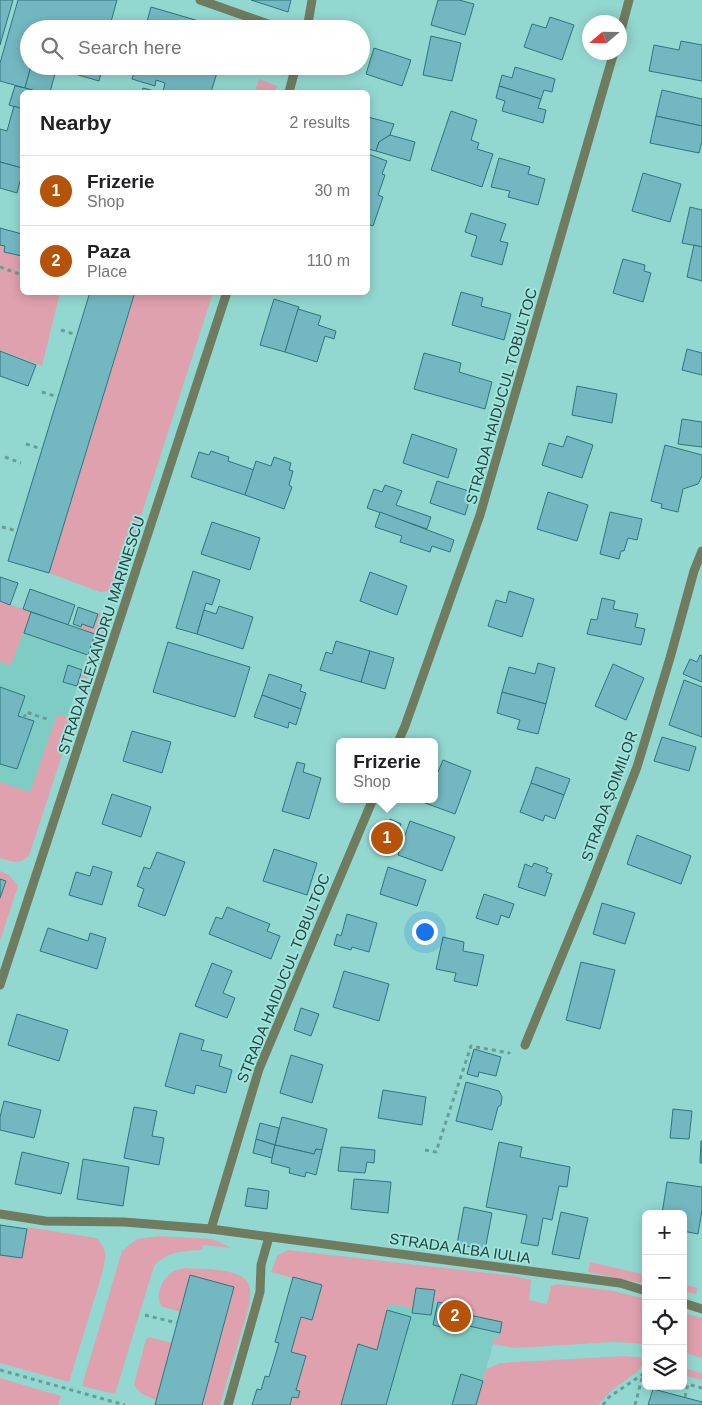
<!DOCTYPE html>
<html lang="en">
<head>
<meta charset="utf-8">
<style>
	body { margin:0; font-family:Helvetica,sans-serif; background:#f2f2f2; color:#202124 }
	.controls { position:absolute; right:15px; bottom:15px; display:grid; overflow:hidden; border-radius:8px; box-shadow:0 2px 12px #0003 }
	.controls button { width:45px; height:45px; display:grid; place-items:center; padding:0; border:0; border-bottom:1px solid #e0e0e0; background:#fff; color:#202124; font:25px sans-serif }
	.compass { position:absolute; left:582px; top:15px; width:45px; height:45px; border-radius:50%; background:#fff; box-shadow:0 2px 12px #0003; rotate:250deg }
	.you { position:absolute; left:424px; top:931px; width:18px; height:18px; margin:-12px; border:4px solid #fff; border-radius:50%; background:#1a73e8; box-shadow:0 0 0 8px #1a73e833 }
	.badge { display:grid; place-items:center; width:32px; height:32px; border-radius:50%; background:#b45309; color:#fff; font-size:16px; font-weight:700 }
	.pin { position:absolute; translate:-50% -50%; border:2px solid #fff; box-shadow:0 1px 5px #0006 }
	.popup { position:absolute; left:336px; top:738px; width:102px; height:65px; box-sizing:border-box; display:grid; place-content:center; border-radius:8px; background:#fff; filter:drop-shadow(0 1px 4px #0005); font-size:16px; white-space:nowrap; color:#757577 }
	.popup b { font-size:19px; color:#202124 }
	.popup::after { content:''; position:absolute; left:50%; top:100%; margin-left:-10px; border:10px solid transparent; border-top-color:#fff }
	.list { margin:0; padding:0; list-style:none }
	h2 { display:flex; justify-content:space-between; align-items:center; height:65px; margin:0; padding:0 20px; font-size:21px }
	h2 small { font-size:16px; font-weight:400; color:#757577 }
	.list li { display:grid; grid-template-columns:32px 1fr auto; gap:15px; align-items:center; box-sizing:border-box; height:70px; padding:0 20px; border-top:1px solid #e0e0e0 }
	.list b { display:block; font-size:19px; white-space:nowrap }
	.list p { margin:0; font-size:16px; white-space:nowrap; color:#757577 }
	.list em { font-size:16px; font-style:normal; color:#757577 }
	.icon { flex:none; width:28px; height:28px; fill:none; stroke:currentColor; stroke-width:2; stroke-linecap:round; stroke-linejoin:round }
	.map { position:relative; flex:none; width:702px; height:1405px; overflow:hidden }
	.search { position:absolute; background:#fff; box-shadow:0 2px 12px #0003; left:20px; top:20px; width:350px; height:55px; display:flex; align-items:center; gap:12px; box-sizing:border-box; padding:0 18px; border-radius:28px; color:#757577; font-size:19px }
	.panel { position:absolute; background:#fff; box-shadow:0 2px 12px #0003; left:20px; top:90px; width:350px; height:205px; border-radius:8px }
	.map>svg:first-child { display:block }
	.built { fill:#7ecdc4 }
	.green { fill:#dfa1ad }
	.building { fill:#73b8c1; stroke:#2e757e }
	.lines { fill:none; stroke-linecap:round; stroke-linejoin:round }
	.path { stroke:#689e97; stroke-width:3; stroke-dasharray:4 4; stroke-linecap:butt }
	.minor { stroke:#707c5f; stroke-width:9 }
	.labels { text-anchor:middle; dominant-baseline:central; stroke-width:4; stroke-linejoin:round; paint-order:stroke }
	.street-label { font-size:15px; fill:#26433f; stroke:#9fe5dd }
</style>
</head>
<body>
<div class="map">
<svg width="702" height="1405" viewBox="0 0 702 1405">
	<rect width="100%" height="100%" fill="#92d8d0"/>
	<g class="built">
		<polygon points="0,601 95,634 22,852 0,849"/>
		<polygon points="416,1288 435,1290 433,1301 453,1305 452,1311 502,1322 500,1337 495,1337 476,1405 341,1405 358,1344 387,1310 389,1304"/>
	</g>
	<g class="green">
		<polygon points="259,79 277,86 275,92 255,92"/>
		<polygon points="0,245 5,246 4,252 22,256 22,292 60,293 42,366 0,350"/>
		<polygon points="135,293 213,293 119,584 111,591 100,592 49,573"/>
		<polygon points="0,601 31,612 11,665 0,662"/>
		<path d="M99,611L107,618C107,638 90,668 83,687L77,686L95,635L81,629L82,624L93,628Z"/>
		<path d="M57,715L74,718L29,856C18,865 13,862 0,858V782L30,792Z"/>
		<polygon points="0,871 9,875 18,886 0,941 0,898 6,881 0,879"/>
		<path d="M27,1227L96,1238C109,1249 105,1259 102,1274L69,1382L0,1363V1255L22,1258Z"/>
		<path d="M159,1236L212,1239L232,1248L203,1245L202,1250C183,1251 168,1251 154,1266L115,1394L82,1386L122,1251L137,1239Z"/>
		<polygon points="288,1250 514,1276 531,1280 529,1300 547,1304 551,1286 557,1284 614,1291 646,1299 646,1344 614,1342 516,1348 492,1344 495,1337 500,1337 500,1333 451,1311 452,1305 433,1301 434,1290 416,1288 413,1308 389,1304 377,1350 359,1345 341,1405 290,1405 292,1397 298,1398 300,1392 296,1390 306,1356 291,1352 301,1317 312,1320 322,1286 271,1272 277,1256"/>
		<polygon points="590,1262 646,1275 646,1284 588,1272"/>
		<path d="M184,1268C200,1269 241,1268 248,1283C252,1290 250,1298 249,1306L220,1405H202L234,1287L180,1312L161,1306C155,1295 162,1279 172,1272C176,1270 180,1269 184,1268Z"/>
		<polygon points="683,1284 698,1288 696,1294 683,1291"/>
		<polygon points="683,1313 702,1318 702,1358 683,1352"/>
		<path d="M149,1337L172,1343L156,1400C147,1396 139,1394 134,1385L146,1339Z"/>
		<polygon points="625,1356 646,1358 646,1366 642,1365 637,1372 612,1390 598,1405 476,1405 486,1369 501,1363"/>
		<polygon points="683,1368 702,1373 702,1380 683,1375"/>
		<polygon points="0,1378 61,1396 58,1405 0,1405"/>
	</g>
	<g class="building">
		<polygon points="0,0 13,0 0,45"/>
		<polygon points="18,0 117,0 109,29 29,29 29,66 31,66 25,88 0,81 0,63"/>
		<polygon points="251,0 291,0 288,12"/>
		<polygon points="438,0 459,0 474,4 465,35 431,25"/>
		<polygon points="151,7 216,26 216,29 145,29"/>
		<polygon points="550,17 574,25 562,60 524,47 532,24 546,28"/>
		<polygon points="431,36 461,43 452,81 423,75"/>
		<polygon points="681,41 702,45 702,81 649,71 654,45 679,50"/>
		<polygon points="374,48 411,60 402,86 366,74"/>
		<polygon points="31,66 61,66 60,71 56,70 50,92 39,92 25,88"/>
		<polygon points="77,66 103,66 99,81 75,74"/>
		<polygon points="136,66 219,66 211,92 163,92 165,83 156,80 155,86 132,79"/>
		<polygon points="515,67 555,79 552,92 544,90 541,99 499,86 502,75 512,78"/>
		<polygon points="15,86 25,88 39,92 22,92 22,109 9,105"/>
		<polygon points="499,86 541,99 538,108 546,110 543,123 502,111 505,101 496,98"/>
		<polygon points="143,88 158,92 142,92"/>
		<polygon points="662,90 702,99 702,126 656,116"/>
		<polygon points="14,106 22,109 22,168 0,162 0,129 7,131"/>
		<polygon points="451,111 477,120 471,140 479,143 477,149 493,154 482,187 431,170"/>
		<polygon points="656,116 702,126 702,141 699,153 650,143"/>
		<polygon points="368,117 394,124 390,135 379,142 376,151 368,149"/>
		<polygon points="390,135 415,142 410,161 376,151 379,142"/>
		<polygon points="368,154 387,161 382,174 385,175 378,195 383,197 373,226 368,224"/>
		<polygon points="499,158 530,167 528,174 545,179 538,205 508,197 510,191 491,187"/>
		<polygon points="0,162 22,168 22,174 17,193 0,188"/>
		<polygon points="643,173 681,184 670,222 632,211"/>
		<polygon points="690,207 702,210 702,247 682,243"/>
		<polygon points="471,213 506,224 500,241 508,243 502,265 471,256 477,236 465,232"/>
		<polygon points="0,228 22,234 22,256 4,252 5,246 0,245"/>
		<polygon points="694,245 702,247 702,281 687,277"/>
		<polygon points="623,259 645,265 644,271 651,273 643,302 613,293"/>
		<polygon points="90,292 135,292 49,573 8,561"/>
		<polygon points="461,292 483,298 481,306 511,314 504,340 452,325"/>
		<polygon points="274,299 299,307 285,352 260,345"/>
		<polygon points="298,309 321,316 318,325 336,331 334,339 325,336 317,362 285,352"/>
		<polygon points="687,349 702,353 702,375 682,370"/>
		<polygon points="0,351 36,365 28,386 0,376"/>
		<polygon points="424,353 461,363 459,372 492,382 485,409 414,389"/>
		<polygon points="577,386 617,394 612,423 572,415"/>
		<polygon points="682,419 702,422 702,447 678,444"/>
		<polygon points="412,434 457,449 448,478 403,463"/>
		<polygon points="567,436 593,445 582,478 542,465 549,443 563,447"/>
		<polygon points="665,445 702,455 702,476 698,484 683,489 678,512 661,508 662,504 651,501"/>
		<polygon points="211,451 229,457 228,461 254,470 245,495 191,477 199,452 209,455"/>
		<polygon points="274,457 291,463 289,470 293,471 289,485 292,487 284,509 245,495 256,461 271,466"/>
		<polygon points="437,481 472,492 465,515 430,503"/>
		<polygon points="385,485 402,491 396,505 431,517 427,529 367,508 374,489 382,492"/>
		<polygon points="548,492 588,505 577,541 537,529"/>
		<polygon points="380,512 454,540 450,552 432,546 430,552 400,542 402,536 375,527"/>
		<polygon points="610,512 642,519 637,540 628,538 624,551 621,551 619,559 600,554"/>
		<polygon points="212,522 260,538 250,570 201,554"/>
		<polygon points="193,571 220,580 212,605 206,603 197,634 176,628"/>
		<polygon points="370,572 407,586 397,615 360,601"/>
		<polygon points="0,577 18,583 10,605 0,601"/>
		<polygon points="30,589 75,605 68,625 23,609"/>
		<polygon points="509,591 534,599 522,637 488,626 496,600 506,603"/>
		<polygon points="602,598 615,601 613,609 638,614 635,627 645,629 641,645 587,634 591,619 597,620"/>
		<polygon points="219,606 253,617 243,649 197,634 204,610 216,614"/>
		<polygon points="78,607 98,614 93,628 82,624 81,627 73,624"/>
		<polygon points="31,612 95,634 88,655 24,633"/>
		<polygon points="336,641 370,651 361,682 320,670 326,652 332,654"/>
		<polygon points="168,642 250,667 235,717 153,692"/>
		<polygon points="370,651 394,658 385,689 361,682"/>
		<polygon points="700,655 702,656 702,682 683,674 690,659 697,662"/>
		<polygon points="538,663 555,668 546,704 502,692 509,667 535,674"/>
		<polygon points="613,664 644,678 626,720 595,706"/>
		<polygon points="68,665 82,670 77,686 63,682"/>
		<polygon points="269,674 302,685 300,691 306,693 301,709 262,695"/>
		<polygon points="684,680 702,687 702,737 669,725"/>
		<polygon points="0,687 25,696 18,716 34,721 17,769 0,764"/>
		<polygon points="502,692 546,704 538,734 517,729 520,720 497,713"/>
		<polygon points="262,695 301,709 296,725 289,722 288,728 254,717"/>
		<polygon points="132,731 171,742 162,773 123,761"/>
		<polygon points="662,737 696,747 689,771 654,761"/>
		<polygon points="443,760 471,771 455,814 417,800 434,799 434,771 438,772"/>
		<polygon points="297,762 305,764 303,772 321,778 309,819 282,811"/>
		<polygon points="536,767 570,779 564,795 531,783"/>
		<polygon points="531,783 564,795 555,819 545,815 543,821 520,812"/>
		<polygon points="112,794 151,807 141,837 102,824"/>
		<polygon points="390,819 401,824 388,856 377,851"/>
		<polygon points="410,821 455,837 442,871 398,855"/>
		<polygon points="637,835 691,856 681,884 627,864"/>
		<polygon points="274,849 317,863 307,895 263,881"/>
		<polygon points="157,852 185,862 165,916 138,906 144,889 137,886 144,867 150,869"/>
		<polygon points="534,863 548,868 546,872 552,874 545,896 518,887 525,864 532,867"/>
		<polygon points="93,866 112,872 102,905 69,895 76,872 90,876"/>
		<polygon points="388,867 426,880 417,906 380,894"/>
		<polygon points="0,879 6,881 0,898"/>
		<polygon points="484,894 514,904 509,918 501,915 498,925 476,918"/>
		<polygon points="602,903 635,913 625,944 593,934"/>
		<polygon points="227,907 270,924 267,931 280,936 271,959 209,934 216,917 222,919"/>
		<polygon points="347,914 377,923 369,952 352,947 351,950 334,945 337,934 341,936"/>
		<polygon points="48,928 88,941 90,933 106,938 97,969 40,951"/>
		<polygon points="443,937 464,942 463,951 484,955 477,986 454,981 456,973 436,969"/>
		<polygon points="581,962 615,970 600,1029 566,1020"/>
		<polygon points="212,963 232,971 223,993 235,998 227,1018 195,1006"/>
		<polygon points="344,971 389,984 379,1021 333,1007"/>
		<polygon points="301,1008 319,1014 311,1036 294,1030"/>
		<polygon points="17,1014 68,1030 59,1061 8,1045"/>
		<polygon points="180,1033 204,1040 201,1050 222,1055 219,1066 232,1070 226,1093 196,1085 194,1094 165,1086"/>
		<polygon points="474,1049 501,1057 496,1076 479,1072 478,1077 467,1074"/>
		<polygon points="291,1055 323,1065 312,1103 280,1093"/>
		<polygon points="466,1082 499,1091 502,1097 501,1105 498,1107 492,1130 456,1121"/>
		<polygon points="383,1090 426,1097 422,1125 378,1118"/>
		<polygon points="4,1101 41,1110 34,1138 0,1130 0,1117"/>
		<polygon points="134,1107 157,1111 152,1136 164,1138 159,1165 124,1158"/>
		<polygon points="673,1109 692,1111 689,1139 670,1138"/>
		<polygon points="282,1117 327,1129 322,1150 316,1149 314,1154 275,1145"/>
		<polygon points="260,1123 279,1128 275,1145 256,1139"/>
		<polygon points="256,1139 275,1145 272,1158 253,1153"/>
		<polygon points="701,1141 702,1141 702,1163 700,1163"/>
		<polygon points="499,1142 522,1147 520,1157 570,1167 567,1187 559,1186 552,1220 543,1218 538,1246 521,1243 527,1215 486,1207"/>
		<polygon points="275,1145 314,1154 316,1149 322,1150 316,1175 306,1172 305,1177 289,1173 290,1168 271,1163"/>
		<polygon points="341,1147 375,1150 374,1163 367,1162 365,1173 338,1171"/>
		<polygon points="22,1152 69,1163 61,1194 15,1184"/>
		<polygon points="83,1159 129,1167 123,1206 77,1199"/>
		<polygon points="354,1179 391,1182 388,1213 351,1209"/>
		<polygon points="667,1182 702,1187 702,1210 698,1234 683,1231 683,1214 662,1214"/>
		<polygon points="248,1188 269,1191 267,1209 245,1206"/>
		<polygon points="464,1207 492,1213 485,1250 457,1244"/>
		<polygon points="561,1212 588,1218 579,1259 552,1254"/>
		<polygon points="0,1225 27,1229 22,1258 0,1255"/>
		<polygon points="190,1275 234,1287 202,1405 155,1405"/>
		<polygon points="293,1277 322,1285 312,1320 301,1317 291,1352 306,1356 296,1390 300,1391 298,1398 292,1397 290,1405 252,1405 257,1389 261,1390 265,1376 269,1377 279,1343 275,1342"/>
		<polygon points="416,1288 435,1290 431,1315 412,1313"/>
		<polygon points="438,1302 453,1305 451,1311 502,1322 500,1333 447,1321 445,1328 433,1325"/>
		<polygon points="387,1310 411,1317 386,1405 341,1405 358,1344 377,1350"/>
		<polygon points="461,1374 483,1381 476,1405 452,1405"/>
		<polygon points="653,1389 702,1402 702,1405 648,1405"/>
	</g>
	<g class="lines">
		<g class="path">
			<polyline points="0,267 22,275"/>
			<polyline points="61,330 77,335"/>
			<polyline points="42,392 58,397"/>
			<polyline points="26,444 42,449"/>
			<polyline points="5,457 21,463"/>
			<polyline points="2,527 17,531"/>
			<polyline points="24,718 26,712 47,719"/>
			<polyline points="425,1150 436,1152 471,1046 509,1053 509,1052"/>
			<polyline points="145,1315 177,1323"/>
			<polyline points="0,1370 125,1405"/>
			<polyline points="683,1383 702,1388"/>
			<polyline points="685,1397 688,1384"/>
			<polyline points="603,1405 609,1397 643,1374 646,1375"/>
			<polyline points="635,1405 643,1374"/>
		</g>
		<g class="minor">
			<polyline points="200,0 282,29"/>
			<polyline points="307,29 312,0"/>
			<polyline points="620,34 629,0"/>
			<polyline points="289,92 296,66"/>
			<polyline points="398,742 405,726 480,515 614,52"/>
			<polyline points="0,985 227,292"/>
			<polyline points="525,1045 589,890 637,767 670,658 694,571 702,551"/>
			<polyline points="0,1214 45,1221 124,1222 211,1229 620,1283 646,1291"/>
			<polyline points="211,1229 259,1069 373,799"/>
			<polyline points="683,1303 702,1309"/>
			<polyline points="228,1405 260,1292 261,1265 269,1237"/>
		</g>
	</g>
	<g class="labels">
		<g class="street-label">
			<text transform="translate(501 396) rotate(-74)">STRADA HAIDUCUL TOBULTOC</text>
			<text transform="translate(101 635) rotate(-72)">STRADA ALEXANDRU MARINESCU</text>
			<text transform="translate(609 796) rotate(-70)">STRADA ȘOIMILOR</text>
			<text transform="translate(283 978) rotate(-68)">STRADA HAIDUCUL TOBULTOC</text>
			<text transform="translate(460 1248) rotate(8)">STRADA ALBA IULIA</text>
		</g>
	</g>
</svg>
<div class="controls">
<button>+</button>
<button>−</button>
<button><svg class="icon" aria-label="locate" viewBox="0 0 24 24"><circle cx="12" cy="12" r="6"/><path d="M12 2v4M12 18v4M2 12h4M18 12h4"/></svg></button>
<button><svg class="icon" aria-label="layers" viewBox="0 0 24 24"><path d="M12 4l9 5-9 5-9-5zM3 14l9 5 9-5"/></svg></button>
</div>
<svg class="compass" viewBox="-18 -18 36 36"><path d="M0-13l5 13h-10z" fill="#e53935"/><path d="M0 13l5-13h-10z" fill="#757577"/></svg>
<div class="you"></div>
<div class="pin badge" style="left:387px;top:838px">1</div>
<div class="popup"><b>Frizerie</b>Shop</div>
<div class="pin badge" style="left:455px;top:1316px">2</div>
<div class="search"><svg class="icon" aria-label="search" viewBox="0 0 24 24"><circle cx="10" cy="10" r="6"/><path d="M15 15l6 6"/></svg>Search here</div>
<section class="panel">
<h2>Nearby<small>2 results</small></h2>
<ul class="list">
<li><span class="badge">1</span><div><b>Frizerie</b><p>Shop</p></div><em>30 m</em></li>
<li><span class="badge">2</span><div><b>Paza</b><p>Place</p></div><em>110 m</em></li>
</ul>
</section>
</div>
</body>
</html>
